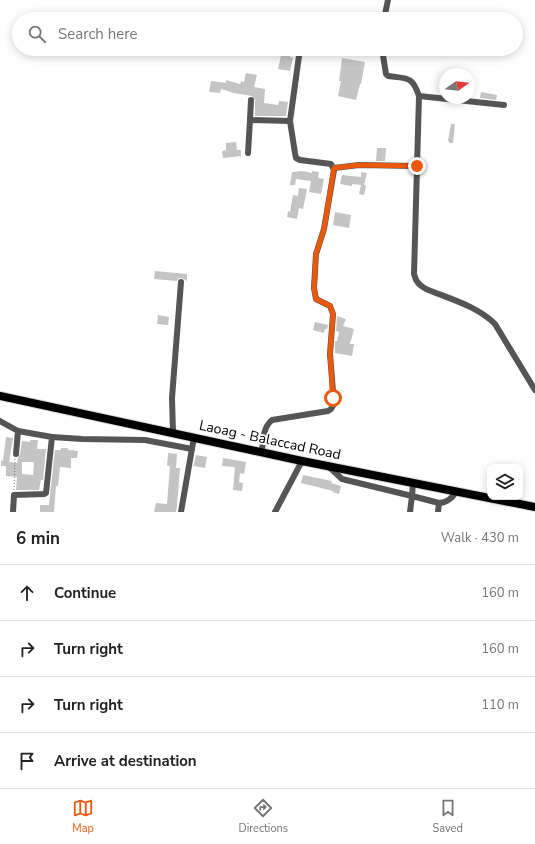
<!DOCTYPE html>
<html lang="en">
<head>
<meta charset="utf-8">
<style>
	body { margin:0; font-family:"Nunito Sans",sans-serif; background:#f2f2f2; color:#222 }
	.controls { position:absolute; right:12px; bottom:12px; display:grid; overflow:hidden; border-radius:8px; box-shadow:0 2px 10px #0003 }
	.controls button { width:36px; height:36px; display:grid; place-items:center; padding:0; border:0; border-bottom:1px solid #e0e0e0; background:#fff; color:#222; font:20px sans-serif }
	.compass { position:absolute; left:439px; top:68px; width:36px; height:36px; border-radius:50%; background:#fff; box-shadow:0 2px 10px #0003; rotate:75deg }
	.stop { position:absolute; width:12px; height:12px; margin:-9px; border:3px solid #ea580c; border-radius:50%; background:#fff }
	.stop.end { background:#ea580c; border-color:#fff; box-shadow:0 1px 4px #0008 }
	.list { margin:0; padding:0; list-style:none }
	h2 { display:flex; justify-content:space-between; align-items:center; height:52px; margin:0; padding:0 16px; font-size:17px }
	h2 small { font-size:13px; font-weight:400; color:#767676 }
	.list li { display:grid; grid-template-columns:26px 1fr auto; gap:12px; align-items:center; box-sizing:border-box; height:56px; padding:0 16px; border-top:1px solid #e0e0e0 }
	.list b { display:block; font-size:15px; white-space:nowrap }
	.list em { font-size:13px; font-style:normal; color:#767676 }
	.icon { flex:none; width:22px; height:22px; fill:none; stroke:currentColor; stroke-width:2; stroke-linecap:round; stroke-linejoin:round }
	.map { position:relative; flex:none; width:535px; height:512px; overflow:hidden }
	.search { position:absolute; background:#fff; box-shadow:0 2px 10px #0003; left:12px; right:12px; top:12px; height:44px; display:flex; align-items:center; gap:10px; box-sizing:border-box; padding:0 14px; border-radius:22px; color:#767676; font-size:15px }
	.sheet { height:276px; background:#fff }
	nav { display:flex; justify-content:space-around; align-items:center; box-sizing:border-box; height:56px; border-top:1px solid #e0e0e0; background:#fff; font-size:11px; color:#767676 }
	nav a { display:grid; justify-items:center; gap:2px }
	nav .on { color:#ea580c }
	.map>svg:first-child { display:block }
	.building { fill:#c4c4c4; fill-rule:evenodd }
	.lines { fill:none; stroke-linecap:round; stroke-linejoin:round }
	.major-casing { stroke:#dbdbdb; stroke-width:10 }
	.path { stroke:#777; stroke-width:1; stroke-dasharray:1 2; stroke-linecap:butt }
	.minor { stroke:#555; stroke-width:6 }
	.major { stroke:#000; stroke-width:8 }
	.route { stroke:#ea580c; stroke-width:5 }
	.labels { text-anchor:middle; dominant-baseline:central; stroke-width:3.5; stroke-linejoin:round; paint-order:stroke }
	.street-label { font-size:14px; fill:#000; stroke:#fff }
</style>
</head>
<body>
<div class="map">
<svg width="535" height="512" viewBox="0 0 535 512">
	<rect width="100%" height="100%" fill="#fff"/>
	<g class="building">
		<polygon points="286,49 291,49 290,57 293,58 290,71 278,69 281,55 285,56"/>
		<polygon points="342,58 365,62 361,84 360,84 356,100 338,96 341,81 339,81"/>
		<polygon points="246,73 257,75 254,87 265,89 264,103 278,105 279,101 288,102 286,116 255,116 255,100 252,96 234,93 221,89 220,93 209,92 211,81 226,83 226,80 240,84 241,81 244,82"/>
		<polygon points="481,92 497,95 496,100 480,98"/>
		<polygon points="451,124 455,124 453,143 449,143 449,141 448,141"/>
		<polygon points="236,142 237,150 241,150 241,156 223,158 222,151 226,150 226,143"/>
		<polygon points="377,148 386,148 385,161 376,161"/>
		<polygon points="302,171 312,173 312,171 319,172 318,178 324,179 321,194 309,192 311,181 296,179 295,185 290,185 292,172"/>
		<polygon points="361,172 367,173 364,185 366,186 364,195 359,194 361,185 352,184 352,186 340,184 342,175 361,177"/>
		<polygon points="299,188 307,189 303,209 299,208 297,219 287,217 288,211 290,212 293,195 298,196"/>
		<polygon points="335,212 351,215 349,228 333,225"/>
		<polygon points="155,271 187,274 187,281 182,278 179,278 177,281 154,279"/>
		<polygon points="158,315 169,317 168,325 157,324"/>
		<polygon points="337,316 346,319 343,326 354,329 350,344 354,344 352,356 335,353 335,341 337,341 339,332 336,331"/>
		<polygon points="315,322 328,325 327,329 325,329 324,333 313,330"/>
		<path d="M6,437L13,438L9,462L17,463L18,458L20,454L22,441L30,442V440H38L37,449H46L43,480H41L39,490H16L17,477L6,476V466H1V460L3,461ZM22,462H34L33,475L22,474Z"/>
		<polygon points="61,448 68,448 68,450 78,451 77,458 71,458 71,468 60,467 58,486 56,486 54,512 40,512 40,505 49,505 49,504 55,450 61,450"/>
		<polygon points="168,453 177,454 176,468 180,468 177,506 176,512 154,512 156,503 167,504 170,466 167,466"/>
		<polygon points="196,455 207,457 205,468 194,466 193,468"/>
		<polygon points="223,458 246,462 244,474 240,473 239,482 243,483 242,491 233,490 235,467 222,466"/>
		<polygon points="303,475 332,481 331,483 341,486 339,494 332,492 333,491 301,483"/>
	</g>
	<g class="lines">
		<defs>
			<polyline id="major" points="0,396 302,461 535,507"/>
		</defs>
		<use href="#major" class="major-casing"/>
		<polyline class="path" points="14,490 15,459"/>
		<g class="minor">
			<polyline points="384,19 388,0"/>
			<polyline points="373,49 382,49"/>
			<path d="M382,49L386,74L388,76C407,79 412,75 419,96L414,274C416,282 419,285 426,289C450,299 477,306 495,324L535,390"/>
			<polyline points="419,96 504,105"/>
			<polyline points="251,100 250,120 290,121"/>
			<polyline points="248,153 250,120"/>
			<polyline points="334,168 359,165 417,166"/>
			<polyline points="0,421 18,431 52,437 46,493 44,494 14,495 13,512"/>
			<polyline points="173,432 172,398 181,282"/>
			<polyline points="52,437 82,439 145,440 192,449"/>
			<path d="M262,451C263,441 263,427 272,420L328,411L331,409L334,404L330,354L333,314L330,306L316,299L314,288L316,254L324,229L334,170L331,164L300,160L296,158L295,153L290,121L299,56L301,49"/>
			<polyline points="16,454 18,431"/>
			<polyline points="328,466 342,479 412,496 410,512"/>
			<path d="M413,483L412,496L439,503C446,503 453,498 456,491"/>
			<polyline points="181,512 194,437"/>
			<polyline points="275,512 302,461"/>
			<polyline points="438,512 439,503"/>
		</g>
		<use href="#major" class="major"/>
	</g>
	<g class="lines">
		<polyline class="route" points="333,398 330,354 333,314 330,306 316,299 314,288 316,254 324,229 334,168 359,165 417,166"/>
	</g>
	<g class="labels">
		<g class="street-label">
			<text transform="translate(270 440) rotate(12)">Laoag - Balaccad Road</text>
		</g>
	</g>
</svg>
<div class="controls">
<button><svg class="icon" aria-label="layers" viewBox="0 0 24 24"><path d="M12 4l9 5-9 5-9-5zM3 14l9 5 9-5"/></svg></button>
</div>
<svg class="compass" viewBox="-18 -18 36 36"><path d="M0-13l5 13h-10z" fill="#e53935"/><path d="M0 13l5-13h-10z" fill="#767676"/></svg>
<div class="stop" style="left:333px;top:398px"></div>
<div class="stop end" style="left:417px;top:166px"></div>
<div class="search"><svg class="icon" aria-label="search" viewBox="0 0 24 24"><circle cx="10" cy="10" r="6"/><path d="M15 15l6 6"/></svg>Search here</div>
</div>
<section class="sheet">
<h2>6 min<small>Walk · 430 m</small></h2>
<ul class="list">
<li><svg class="icon" aria-label="ahead" viewBox="0 0 24 24"><path d="M12 20V5M6 11l6-6 6 6"/></svg><div><b>Continue</b></div><em>160 m</em></li>
<li><svg class="icon" aria-label="right" viewBox="0 0 24 24"><path d="M7 20v-9h11M14 6l5 5-5 5"/></svg><div><b>Turn right</b></div><em>160 m</em></li>
<li><svg class="icon" aria-label="right" viewBox="0 0 24 24"><path d="M7 20v-9h11M14 6l5 5-5 5"/></svg><div><b>Turn right</b></div><em>110 m</em></li>
<li><svg class="icon" aria-label="arrive" viewBox="0 0 24 24"><path d="M6 21V4h12l-3 4 3 4H6"/></svg><div><b>Arrive at destination</b></div></li>
</ul>
</section>
<nav>
<a class="on"><svg class="icon" aria-label="map" viewBox="0 0 24 24"><path d="M3 6l6-2 6 2 6-2v14l-6 2-6-2-6 2zM9 4v14M15 6v14"/></svg>Map</a>
<a><svg class="icon" aria-label="directions" viewBox="0 0 24 24"><path d="M12 3l9 9-9 9-9-9zM9 14v-3h6M13 9l2 2-2 2"/></svg>Directions</a>
<a><svg class="icon" aria-label="saved" viewBox="0 0 24 24"><path d="M7 4h10v16l-5-4-5 4z"/></svg>Saved</a>
</nav>
</body>
</html>
